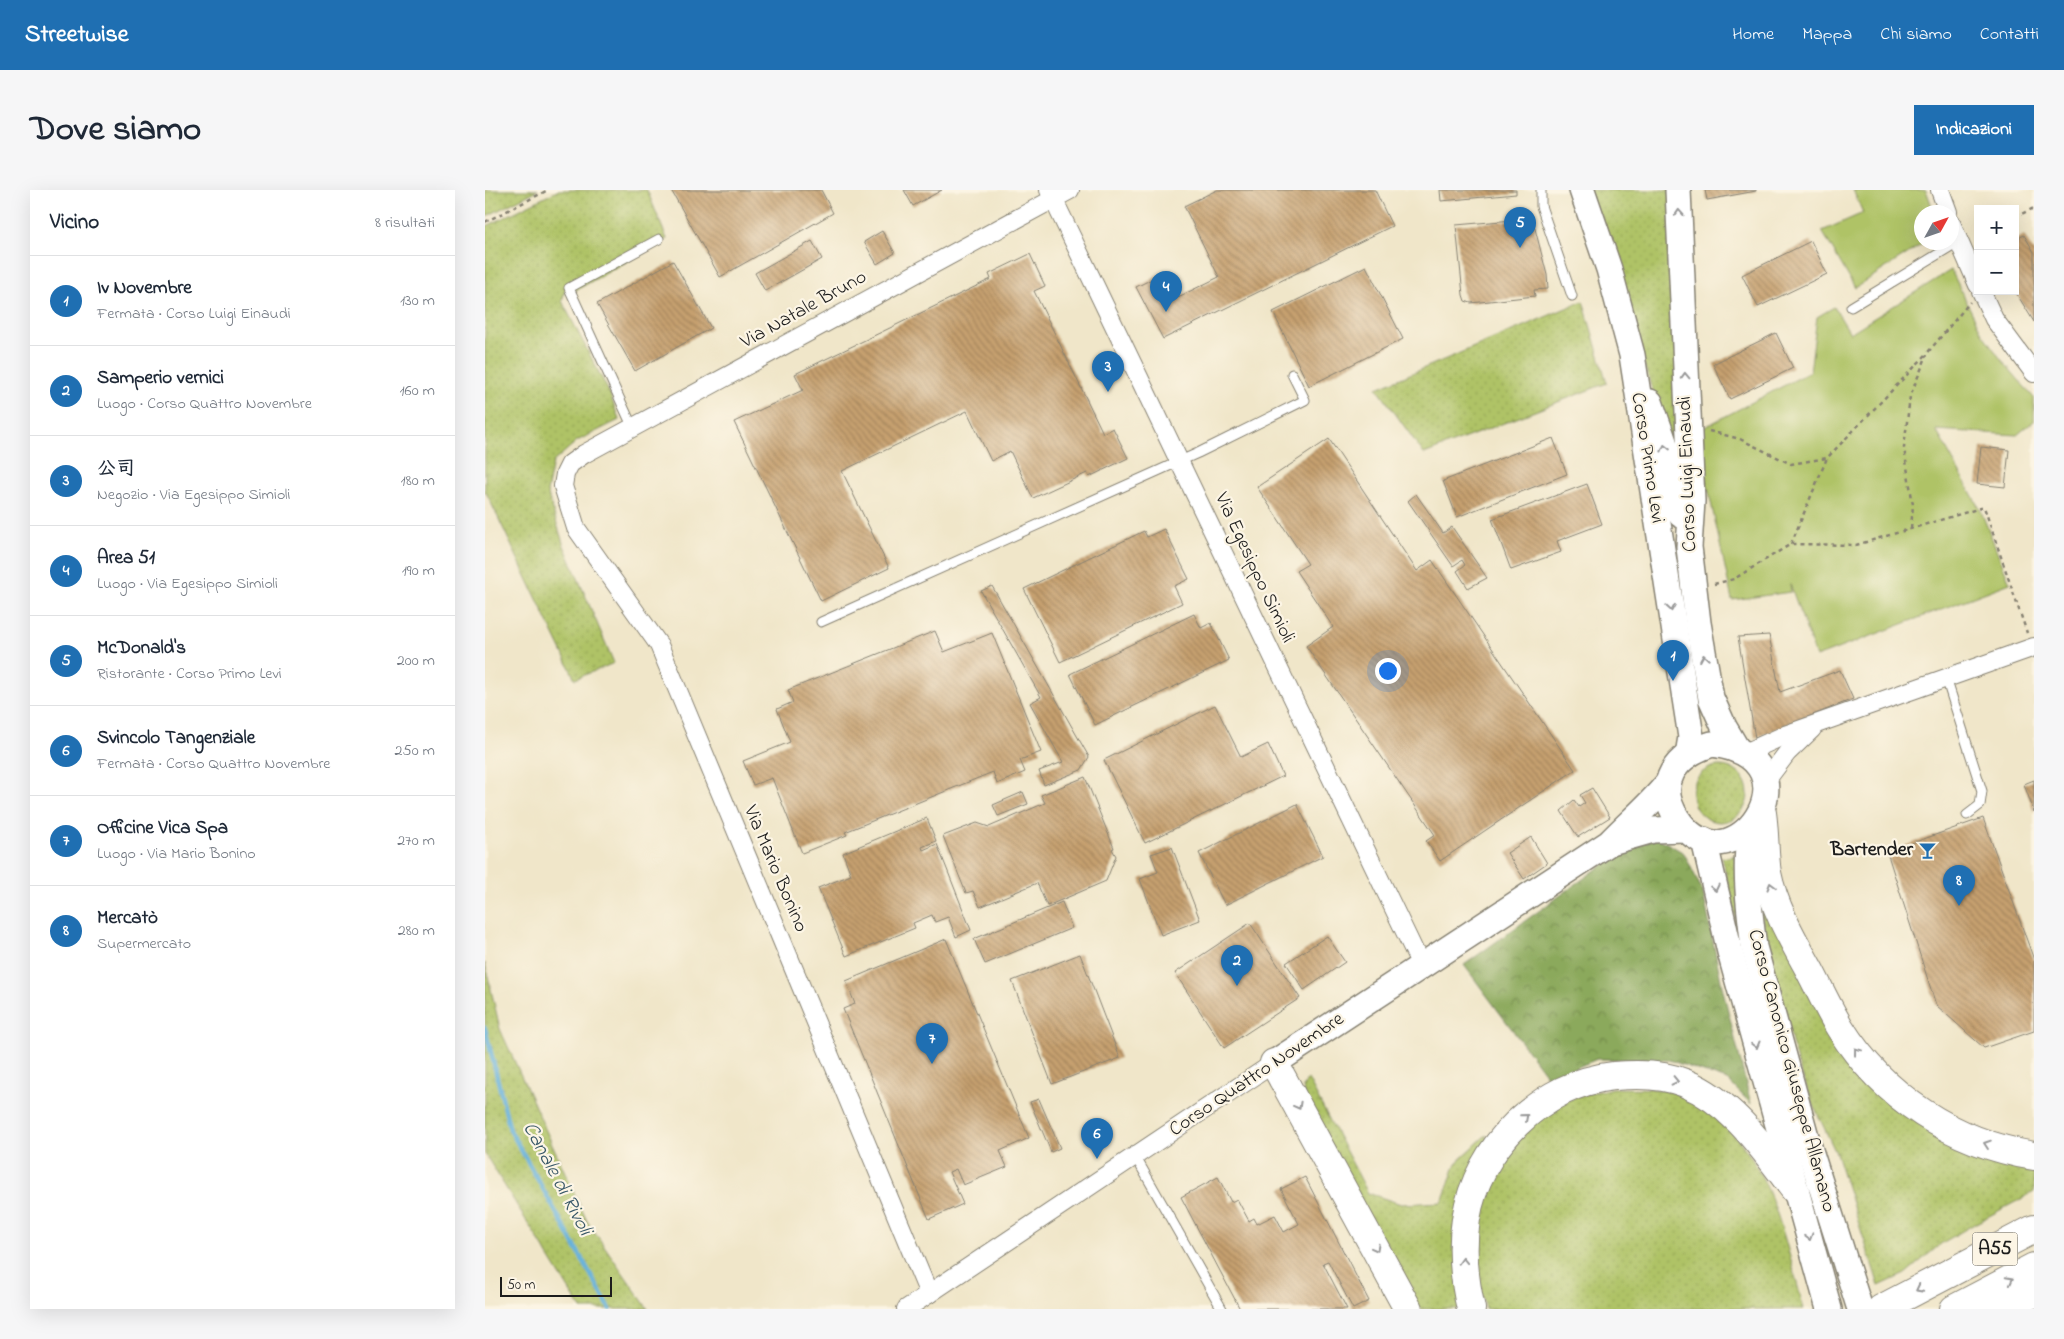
<!DOCTYPE html>
<html lang="it">
<head>
<meta charset="utf-8">
<style>
	body { margin:0; font-family:"Indie Flower","LXGW WenKai TC",sans-serif; background:#f6f6f7; color:#1f2937 }
	.controls { position:absolute; right:15px; top:15px; display:grid; overflow:hidden; border-radius:0px; box-shadow:0 5px 20px #0002 }
	.controls button { width:45px; height:45px; display:grid; place-items:center; padding:0; border:0; border-bottom:1px solid #e0e1e3; background:#fff; color:#1f2937; font:25px sans-serif }
	.compass { position:absolute; left:1429px; top:15px; width:45px; height:45px; border-radius:50%; background:#fff; box-shadow:0 5px 20px #0002; rotate:50deg }
	.scale { position:absolute; left:15px; bottom:12px; width:112px; box-sizing:border-box; padding-left:5px; border:2px solid #1c1c1c; border-top:0; font-size:14px; line-height:18px; white-space:nowrap; color:#1c1c1c; -webkit-text-stroke:4px #fcf5e5; paint-order:stroke }
	.you { position:absolute; left:902px; top:480px; width:18px; height:18px; margin:-12px; border:4px solid #fff; border-radius:50%; background:#1a73e8; box-shadow:0 0 0 8px #1a73e833 }
	.badge { display:grid; place-items:center; width:32px; height:32px; border-radius:50%; background:#1f6fb2; color:#fff; font-size:16px; font-weight:700 }
	.pin { position:absolute; translate:-50% -41px; filter:drop-shadow(0 1px 2px #0008) }
	.pin::after { content:''; position:absolute; top:26px; width:18px; height:15px; background:inherit; clip-path:polygon(0 0,100% 0,50% 100%) }
	.list { margin:0; padding:0; list-style:none }
	h2 { display:flex; justify-content:space-between; align-items:center; height:65px; margin:0; padding:0 20px; font-size:21px }
	h2 small { font-size:16px; font-weight:400; color:#747a83 }
	.list li { display:grid; grid-template-columns:32px 1fr auto; gap:15px; align-items:center; box-sizing:border-box; height:90px; padding:0 20px; border-top:1px solid #e0e1e3 }
	.list b { display:block; font-size:19px; white-space:nowrap }
	.list p { margin:0; font-size:16px; white-space:nowrap; color:#747a83 }
	.list em { font-size:16px; font-style:normal; color:#747a83 }
	.map { position:relative; flex:none; width:1549px; height:1119px; overflow:hidden; border-radius:0px }
	header { display:flex; align-items:center; gap:30px; box-sizing:border-box; height:70px; padding:0 25px; background:#1f6fb2; color:#fff }
	header strong { font-size:24px }
	nav { display:flex; gap:28px; margin-inline-start:auto; font-size:18px }
	.intro { display:flex; align-items:center; justify-content:space-between; box-sizing:border-box; height:120px; padding:0 30px }
	h1 { margin:0; font-size:35px }
	.button { padding:12px 22px; border-radius:0px; background:#1f6fb2; color:#fff; font-size:18px; font-weight:700 }
	main { display:flex; gap:30px; padding:0 30px }
	aside { flex:1; background:#fff; border-radius:0px; box-shadow:0 5px 20px #0002 }
	.map>svg:first-child { display:block }
	.grass { fill:url(#grass-dots); stroke:#667041 }
	.forest { fill:url(#forest-crowns); stroke:#54623c }
	.park { fill:#afc366; stroke:#667041 }
	.lines { fill:none; stroke-linecap:round; stroke-linejoin:round }
	.stream { stroke:#60afda; stroke-width:4.5 }
	.building { fill:url(#building-back-hatch) }
	.service-casing { stroke:#868172; stroke-width:11 }
	.minor-casing { stroke:#868172; stroke-width:20 }
	.secondary-casing { stroke:#868172; stroke-width:28 }
	.motorway-casing { stroke:#868172; stroke-width:30 }
	.path { stroke:#868172; stroke-width:2.5; stroke-dasharray:4 4; stroke-linecap:butt }
	.service { stroke:#fff; stroke-width:9 }
	.minor { stroke:#fff; stroke-width:18 }
	.secondary { stroke:#fff; stroke-width:25 }
	.motorway { stroke:#fff; stroke-width:28 }
	.oneway { stroke:#999 }
	.labels { text-anchor:middle; dominant-baseline:central; stroke-width:4.5; stroke-linejoin:round; paint-order:stroke }
	.shield { fill:#fcf5e5; stroke:#5f5d58; stroke-width:1 }
	.shield-label { font-size:19px; font-weight:bold; fill:#1c1c1c }
	.street-label { font-size:20px; fill:#1c1c1c; stroke:#fcf5e5 }
	.poi-label { font-size:20px; font-weight:bold; fill:#1c1c1c; stroke:#fcf5e5; text-anchor:end }
	.water-label { font-size:21px; font-style:italic; fill:#375768; stroke:#fcf5e5 }
</style>
</head>
<body>
<header>
<strong>Streetwise</strong>
<nav><a>Home</a><a>Mappa</a><a>Chi siamo</a><a>Contatti</a></nav>
</header>
<div class="intro"><h1>Dove siamo</h1><a class="button">Indicazioni</a></div>
<main>
<aside>
<h2>Vicino<small>8 risultati</small></h2>
<ul class="list">
<li><span class="badge">1</span><div><b>Iv Novembre</b><p>Fermata · Corso Luigi Einaudi</p></div><em>130 m</em></li>
<li><span class="badge">2</span><div><b>Samperio vernici</b><p>Luogo · Corso Quattro Novembre</p></div><em>160 m</em></li>
<li><span class="badge">3</span><div><b>公司</b><p>Negozio · Via Egesippo Simioli</p></div><em>180 m</em></li>
<li><span class="badge">4</span><div><b>Area 51</b><p>Luogo · Via Egesippo Simioli</p></div><em>190 m</em></li>
<li><span class="badge">5</span><div><b>McDonald's</b><p>Ristorante · Corso Primo Levi</p></div><em>200 m</em></li>
<li><span class="badge">6</span><div><b>Svincolo Tangenziale</b><p>Fermata · Corso Quattro Novembre</p></div><em>250 m</em></li>
<li><span class="badge">7</span><div><b>Officine Vica Spa</b><p>Luogo · Via Mario Bonino</p></div><em>270 m</em></li>
<li><span class="badge">8</span><div><b>Mercatò</b><p>Supermercato</p></div><em>280 m</em></li>
</ul>
</aside>
<div class="map">
<svg width="1549" height="1119" viewBox="0 0 1549 1119">
	<defs>
		<pattern id="grass-dots" width="8" height="8" patternUnits="userSpaceOnUse" patternTransform="scale(1.25)"><rect width="8" height="8" fill="#afc366"/><path d="M2 2h.1M6 6h.1" fill="none" stroke="#96a758" stroke-width="1.8" stroke-linecap="round"/></pattern>
		<pattern id="forest-crowns" width="20" height="18" patternUnits="userSpaceOnUse" patternTransform="scale(1.25)"><rect width="20" height="18" fill="#8ba95b"/><path d="M2 6a3 3 0 1 1 6 0M12 15a3 3 0 1 1 6 0" fill="none" stroke="#71894a"/></pattern>
		<pattern id="building-back-hatch" width="6" height="6" patternUnits="userSpaceOnUse" patternTransform="scale(1.25)"><rect width="6" height="6" fill="#c6a06f"/><path d="M-1 5l2 2M0 0l6 6M5-1l2 2" fill="none" stroke="#a0825a"/></pattern>
	</defs>
	<rect width="100%" height="100%" fill="#fcf5e5"/>
	<filter id="ink" filterUnits="userSpaceOnUse"><feTurbulence type="fractalNoise" baseFrequency=".02" numOctaves="2"/><feDisplacementMap in="SourceGraphic" scale="10" xChannelSelector="R" yChannelSelector="G"/><feConvolveMatrix kernelMatrix="1 2 1 2 8 2 1 2 1" color-interpolation-filters="sRGB"/></filter>
	<filter id="wash" filterUnits="userSpaceOnUse"><feTurbulence type="fractalNoise" baseFrequency=".0096" numOctaves="4" result="noise"/><feDisplacementMap in="SourceGraphic" scale="20" xChannelSelector="R" yChannelSelector="G"/><feGaussianBlur stdDeviation="1.12" result="paint"/><feColorMatrix in="noise" values="0 0 0 0 0 0 0 0 0 0 0 0 0 0 0 0 0 1.4 0 .05"/><feComposite in="paint" operator="in"/></filter>
	<g filter="url(#wash)">
		<rect width="100%" height="100%" fill="#f0e6c9"/>
		<g class="grass">
			<polygon points="0,0 53,0 0,27"/>
			<polygon points="74,0 162,0 182,49 84,104 80,100 77,111 125,204 134,230 92,251 68,272 62,302 78,353 129,473 90,489 0,300 0,37"/>
			<path d="M1103,0H1191L1193,278C1161,186 1135,92 1103,0Z"/>
			<polygon points="1098,111 1122,193 939,264 892,198"/>
			<circle cx="1235" cy="604" r="28"/>
			<polygon points="1253,665 1269,805 1237,668"/>
			<polygon points="1275,713 1282,713 1394,898 1549,974 1549,1002 1491,1033 1457,1053 1420,1084 1394,1096 1351,963 1328,914 1312,872 1280,748"/>
			<polygon points="0,773 15,839 102,1031 163,1119 96,1119 0,964"/>
			<polygon points="823,889 883,1003 916,1014 957,1012 971,973 1001,945 1003,953 978,1119 930,1119 819,905 818,896"/>
			<path d="M1128,898C1145,899 1165,897 1182,901C1196,904 1211,913 1223,921C1287,968 1298,1046 1319,1119H1001C980,1053 993,992 1041,942C1054,928 1073,914 1091,907C1103,903 1116,901 1128,898Z"/>
		</g>
		<polygon class="forest" points="1173,648 1199,663 1218,702 1237,796 1266,914 1242,890 1184,870 1112,869 1064,889 979,775 1138,660"/>
		<g class="park">
			<polygon points="1368,0 1441,0 1449,22 1436,22 1436,52 1439,53 1370,98 1337,41 1378,23"/>
			<polygon points="1466,80 1497,143 1515,168 1549,208 1549,231 1532,245 1451,240 1495,319 1525,393 1331,467 1305,394 1306,402 1247,410 1221,289 1214,240 1325,182 1332,127 1349,117 1365,143"/>
		</g>
		<g class="lines">
			<polyline class="stream" points="0,838 25,940 125,1119"/>
		</g>
		<g id="blocks">
			<g class="building">
				<polygon points="186,0 336,0 348,23 235,87"/>
				<polygon points="419,0 457,0 428,16"/>
				<polygon points="732,0 890,0 907,36 678,149 651,97 679,83 691,108 734,87 699,16"/>
				<polygon points="955,0 1031,0 1031,4 956,11"/>
				<polygon points="1220,0 1271,0 1271,1 1222,10"/>
				<polygon points="1028,30 1029,34 1048,31 1062,85 1063,99 1049,100 1050,106 986,113 980,111 978,105 971,35"/>
				<polygon points="397,41 410,63 392,74 379,52"/>
				<polygon points="1539,45 1549,62 1549,132 1530,101 1530,50"/>
				<polygon points="327,51 337,69 280,101 270,83"/>
				<polygon points="1326,51 1342,84 1273,117 1257,85"/>
				<polygon points="545,64 560,96 549,101 618,243 628,238 643,268 604,287 602,283 548,308 525,261 506,271 482,221 357,281 404,378 336,411 249,232 318,200 310,184 506,89 504,84"/>
				<polygon points="188,71 226,138 150,181 112,114"/>
				<polygon points="881,76 918,149 824,196 788,122"/>
				<polygon points="1291,143 1308,178 1245,209 1228,174"/>
				<polygon points="1068,248 1082,284 972,327 958,291"/>
				<polygon points="844,249 932,381 947,370 1090,580 955,671 941,651 950,645 821,456 848,437 811,381 823,374 772,297"/>
				<polygon points="1496,257 1524,260 1520,297 1492,294"/>
				<polygon points="1102,294 1117,334 1072,351 1076,362 1026,380 1007,329"/>
				<polygon points="931,304 958,343 967,337 1002,388 983,398 972,381 980,375 977,370 968,376 923,311"/>
				<polygon points="679,339 704,389 689,396 697,413 575,472 539,399 659,341 662,347"/>
				<polygon points="507,396 604,567 596,580 559,595 554,581 578,572 545,513 556,507 496,401"/>
				<polygon points="709,424 716,438 726,433 744,470 610,535 585,484"/>
				<polygon points="450,441 459,462 507,443 556,562 535,570 540,582 512,594 508,582 360,642 362,645 317,663 287,588 268,595 258,571 305,552 292,519 308,512 303,500"/>
				<polygon points="1284,445 1295,502 1355,480 1368,509 1270,548 1253,447"/>
				<polygon points="730,515 756,567 783,554 798,586 660,653 619,570"/>
				<polygon points="600,587 629,658 627,659 631,666 621,691 562,716 552,693 495,717 488,701 481,703 458,646 492,633 504,637 560,613 556,605"/>
				<polygon points="1549,590 1549,622 1539,594"/>
				<polygon points="1107,598 1125,627 1093,647 1076,621 1089,610 1094,617 1100,613 1095,605"/>
				<polygon points="538,602 543,614 513,626 508,615"/>
				<polygon points="812,614 838,666 740,715 714,663"/>
				<polygon points="442,628 451,651 437,657 438,660 452,654 486,740 471,747 463,727 450,732 447,725 428,733 430,738 361,766 333,698 366,685 358,663"/>
				<polygon points="1498,628 1549,770 1549,841 1499,858 1451,815 1402,662"/>
				<polygon points="1046,647 1062,673 1039,689 1022,663"/>
				<polygon points="687,657 715,730 676,745 655,689 673,682 666,664"/>
				<polygon points="577,712 587,738 500,774 489,749"/>
				<polygon points="765,733 815,808 739,858 690,783"/>
				<polygon points="842,746 860,772 819,800 801,773"/>
				<polygon points="461,749 544,948 515,961 522,977 478,995 471,979 464,982 478,1014 444,1029 358,819 370,814 361,791"/>
				<polygon points="595,764 635,868 567,894 527,791"/>
				<polygon points="554,909 575,958 566,962 545,912"/>
				<polygon points="733,987 746,1012 752,1009 764,1031 769,1028 772,1034 790,1025 799,1042 814,1034 796,999 820,987 884,1111 868,1119 843,1071 838,1073 862,1119 755,1119 696,1007"/>
			</g>
		</g>
	</g>
	<g filter="url(#ink)">
		<use href="#blocks" fill-opacity="0" stroke="#868172" stroke-width="1"/>
		<g class="lines">
			<defs>
				<g id="service">
					<polyline points="1056,0 1056,16 1087,106"/>
					<polyline points="1366,117 1473,52"/>
					<polyline points="148,238 84,98 174,49"/>
					<polyline points="336,432 713,263 820,210 807,184"/>
					<polyline points="1461,488 1497,601 1495,615 1482,625"/>
					<polyline points="650,966 737,1119"/>
				</g>
				<g id="minor">
					<polyline points="564,0 936,775"/>
					<polyline points="1455,0 1463,22"/>
					<polyline points="1466,33 1493,95"/>
					<polyline points="1496,101 1509,129 1549,183"/>
					<polyline points="1260,563 1300,545 1549,457"/>
					<polyline points="1280,592 1302,563 1327,539"/>
					<polyline points="444,1104 174,455 91,338 78,296 80,284 85,274 99,264 585,0"/>
					<polyline points="421,1119 789,873"/>
				</g>
				<g id="secondary">
					<polyline points="1097,0 1124,79 1147,165 1206,547 1203,565"/>
					<polyline points="1193,0 1207,311 1204,357 1213,433 1226,508 1239,537 1252,559"/>
					<polyline points="1165,212 1179,252 1196,325"/>
					<path d="M1227,554C1342,568 1245,709 1192,628C1169,593 1191,565 1227,554Z"/>
					<path d="M1265,639C1259,678 1264,718 1269,757L1323,954L1375,1119"/>
					<polyline points="1219,650 1245,762 1344,1119"/>
					<polyline points="1126,652 1168,640 1200,639"/>
					<path d="M789,873L1124,653C1143,633 1164,616 1181,595"/>
				</g>
				<g id="motorway">
					<path d="M1277,623C1280,643 1279,664 1282,683C1289,718 1308,750 1325,781C1335,800 1344,820 1355,838C1398,907 1469,953 1549,966"/>
					<polyline points="789,873 923,1119"/>
					<path d="M986,1119C979,1089 976,1060 981,1029C992,957 1057,893 1129,886C1151,884 1179,884 1200,893C1249,913 1279,960 1310,1000"/>
					<polyline points="1396,1119 1549,1039"/>
					<polyline points="1469,1119 1549,1077"/>
					<polyline points="1490,1119 1511,1116 1549,1104"/>
				</g>
			</defs>
			<use href="#service" class="service-casing"/>
			<use href="#minor" class="minor-casing"/>
			<use href="#secondary" class="secondary-casing"/>
			<use href="#motorway" class="motorway-casing"/>
			<g class="path">
				<polyline points="1530,27 1549,18"/>
				<polyline points="0,32 63,0"/>
				<polyline points="1224,241 1255,249 1306,274 1342,268 1439,167 1485,112"/>
				<polyline points="1426,338 1428,315 1419,258 1425,206 1442,165"/>
				<polyline points="1306,354 1342,268"/>
				<polyline points="1229,394 1249,389 1306,354 1371,355 1499,317 1542,443"/>
			</g>
			<use href="#service" class="service"/>
			<use href="#minor" class="minor"/>
			<use href="#secondary" class="secondary"/>
			<use href="#motorway" class="motorway"/>
		</g>
		<defs><path id="oneway-chevron" d="M-2-3.5L2.5 0L-2 3.5" fill="none" stroke-width="1.6" stroke-linecap="round" stroke-linejoin="round" transform="scale(1.25)"/></defs>
		<g class="oneway">
			<use href="#oneway-chevron" transform="translate(1194 23) rotate(-94)"/>
			<use href="#oneway-chevron" transform="translate(1200 186) rotate(-92)"/>
			<use href="#oneway-chevron" transform="translate(1180 258) rotate(-104)"/>
			<use href="#oneway-chevron" transform="translate(1186 418) rotate(81)"/>
			<use href="#oneway-chevron" transform="translate(1219 468) rotate(-100)"/>
			<use href="#oneway-chevron" transform="translate(1286 696) rotate(-106)"/>
			<use href="#oneway-chevron" transform="translate(1230 698) rotate(77)"/>
			<use href="#oneway-chevron" transform="translate(1271 855) rotate(75)"/>
			<use href="#oneway-chevron" transform="translate(1372 861) rotate(-127)"/>
			<use href="#oneway-chevron" transform="translate(1190 891) rotate(13)"/>
			<use href="#oneway-chevron" transform="translate(813 916) rotate(61)"/>
			<use href="#oneway-chevron" transform="translate(1040 927) rotate(-41)"/>
			<use href="#oneway-chevron" transform="translate(1502 954) rotate(-161)"/>
			<use href="#oneway-chevron" transform="translate(1324 1047) rotate(74)"/>
			<use href="#oneway-chevron" transform="translate(891 1058) rotate(62)"/>
			<use href="#oneway-chevron" transform="translate(978 1071) rotate(-92)"/>
			<use href="#oneway-chevron" transform="translate(1525 1090) rotate(-28)"/>
			<use href="#oneway-chevron" transform="translate(1434 1099) rotate(153)"/>
		</g>
	</g>
	<defs>
		<symbol id="bar-bare" viewBox="-9 -9 18 18"><path d="M-6-5H6L.8 .8V4.5H3.5V6h-7V4.5H-.8V.8Z" fill="#1f6fb2" stroke="#fcf5e5" stroke-width="2.5" paint-order="stroke"/></symbol>
	</defs>
	<g fill-rule="evenodd">
		<use href="#bar-bare" x="1430" y="648" width="25" height="25"/>
	</g>
	<g class="labels">
		<rect class="shield" x="1487.5" y="1042.5" width="45" height="33" rx="4"/>
		<g class="shield-label">
			<text x="1510" y="1059">A55</text>
		</g>
		<g class="street-label">
			<text transform="translate(319 120) rotate(-29)">Via Natale Bruno</text>
			<text transform="translate(1162 268) rotate(81)">Corso Primo Levi</text>
			<text transform="translate(1203 284) rotate(-92)">Corso Luigi Einaudi</text>
			<text transform="translate(769 378) rotate(65)">Via Egesippo Simioli</text>
			<text transform="translate(290 679) rotate(67)">Via Mario Bonino</text>
			<text transform="translate(1306 881) rotate(75)">Corso Canonico Giuseppe Allamano</text>
			<text transform="translate(772 885) rotate(-34)">Corso Quattro Novembre</text>
		</g>
		<g class="poi-label">
			<text x="1428" y="660">Bartender</text>
		</g>
		<g class="water-label">
			<text transform="translate(72 989) rotate(62)">Canale di Rivoli</text>
		</g>
	</g>
</svg>
<div class="controls">
<button>+</button>
<button>−</button>
</div>
<svg class="compass" viewBox="-18 -18 36 36"><path d="M0-13l5 13h-10z" fill="#e53935"/><path d="M0 13l5-13h-10z" fill="#747a83"/></svg>
<div class="scale">50 m</div>
<div class="you"></div>
<div class="pin badge" style="left:1188px;top:491px">1</div>
<div class="pin badge" style="left:752px;top:796px">2</div>
<div class="pin badge" style="left:623px;top:202px">3</div>
<div class="pin badge" style="left:681px;top:122px">4</div>
<div class="pin badge" style="left:1035px;top:58px">5</div>
<div class="pin badge" style="left:612px;top:969px">6</div>
<div class="pin badge" style="left:447px;top:874px">7</div>
<div class="pin badge" style="left:1474px;top:716px">8</div>
</div>
</main>
</body>
</html>
